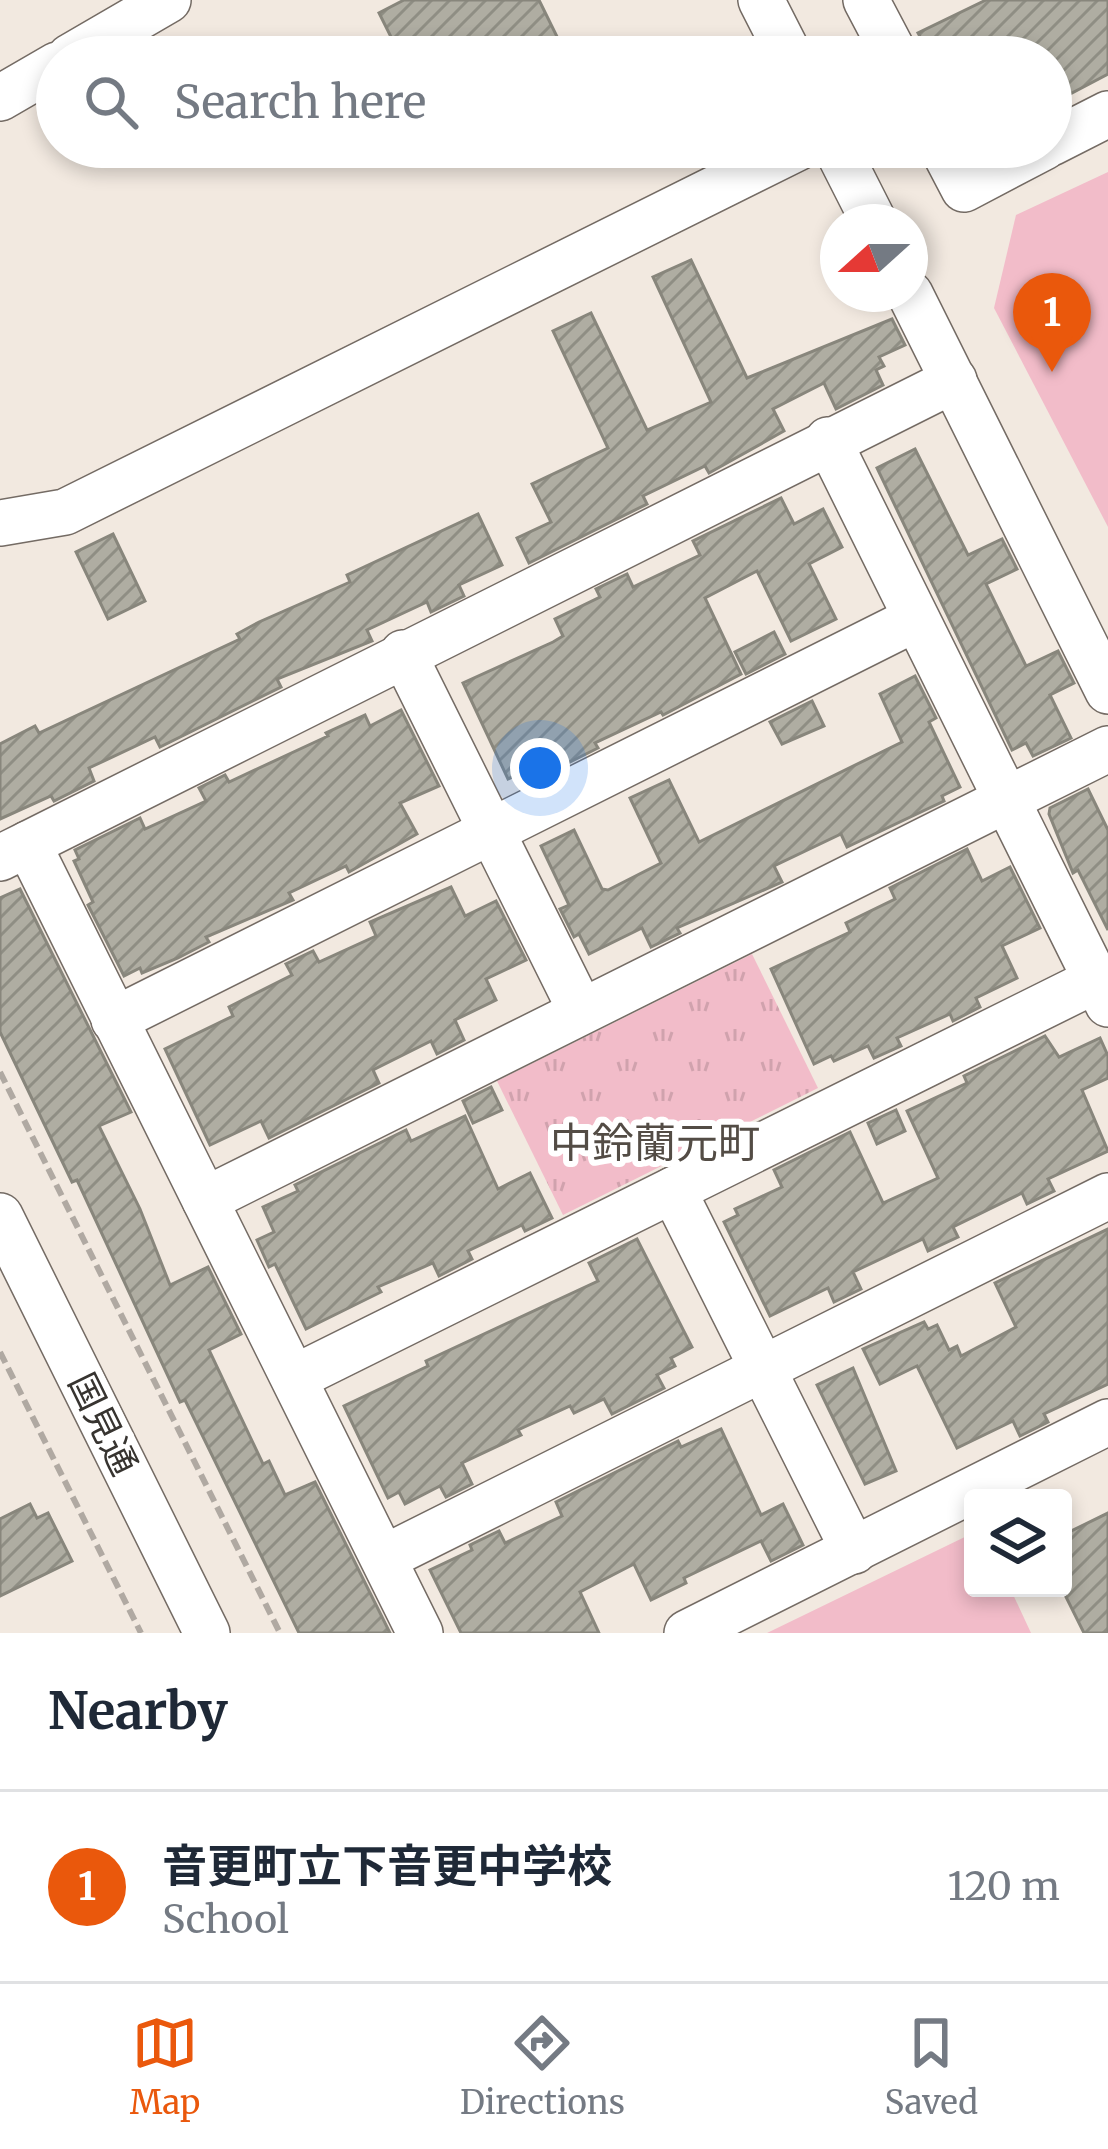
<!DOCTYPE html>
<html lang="en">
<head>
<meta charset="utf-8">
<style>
	body { margin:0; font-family:Merriweather,"Noto Sans JP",serif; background:#f6f6f7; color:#1f2937 }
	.controls { position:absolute; right:36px; bottom:36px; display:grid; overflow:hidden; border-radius:12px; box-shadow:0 6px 18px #0003 }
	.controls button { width:108px; height:108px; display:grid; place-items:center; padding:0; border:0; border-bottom:3px solid #e0e1e3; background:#fff; color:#1f2937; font:60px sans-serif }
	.compass { position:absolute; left:820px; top:204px; width:108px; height:108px; border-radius:50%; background:#fff; box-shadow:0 6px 18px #0003; rotate:249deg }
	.you { position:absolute; left:540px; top:768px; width:42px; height:42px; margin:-30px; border:9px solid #fff; border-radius:50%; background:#1a73e8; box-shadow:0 0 0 18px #1a73e833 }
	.badge { display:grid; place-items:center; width:78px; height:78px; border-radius:50%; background:#ea580c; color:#fff; font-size:39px; font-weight:700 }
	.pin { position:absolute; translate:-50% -99px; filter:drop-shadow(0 3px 6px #0008) }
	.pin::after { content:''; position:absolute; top:63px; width:42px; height:36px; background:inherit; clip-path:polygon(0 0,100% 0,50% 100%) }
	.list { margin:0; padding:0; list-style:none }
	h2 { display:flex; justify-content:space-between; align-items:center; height:156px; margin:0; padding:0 48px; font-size:51px }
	h2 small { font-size:39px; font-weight:400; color:#747a83 }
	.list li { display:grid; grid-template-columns:78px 1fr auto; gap:36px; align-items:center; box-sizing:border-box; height:192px; padding:0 48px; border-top:3px solid #e0e1e3 }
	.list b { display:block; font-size:45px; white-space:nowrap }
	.list p { margin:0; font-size:39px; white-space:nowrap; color:#747a83 }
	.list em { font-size:39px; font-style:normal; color:#747a83 }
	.icon { flex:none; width:66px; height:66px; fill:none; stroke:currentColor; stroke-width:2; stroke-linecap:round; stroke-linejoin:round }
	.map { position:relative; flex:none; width:1108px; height:1633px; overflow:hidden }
	.search { position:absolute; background:#fff; box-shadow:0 6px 18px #0003; left:36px; right:36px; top:36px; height:132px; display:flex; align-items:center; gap:30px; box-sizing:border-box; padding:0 42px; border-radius:66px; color:#747a83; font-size:45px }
	.sheet { height:348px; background:#fff }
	nav { display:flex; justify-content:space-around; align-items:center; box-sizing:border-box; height:168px; border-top:3px solid #e0e1e3; background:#fff; font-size:33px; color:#747a83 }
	nav a { display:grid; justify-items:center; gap:6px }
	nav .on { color:#ea580c }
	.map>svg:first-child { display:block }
	.park { fill:url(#park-tufts) }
	.garden { fill:#f2bcc9 }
	.building { fill:url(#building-hatch); stroke:#88867c; stroke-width:3 }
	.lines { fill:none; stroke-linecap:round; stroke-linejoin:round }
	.minor-casing { stroke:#746b64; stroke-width:48 }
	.path { stroke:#b0a9a2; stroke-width:6; stroke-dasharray:12 6; stroke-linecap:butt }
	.minor { stroke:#fff; stroke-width:45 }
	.labels { text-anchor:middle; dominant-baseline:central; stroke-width:12; stroke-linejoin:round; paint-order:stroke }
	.street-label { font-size:36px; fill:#373430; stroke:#fff }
	.quarter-label { font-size:42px; fill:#534c45; stroke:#fff }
</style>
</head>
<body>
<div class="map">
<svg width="1108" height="1633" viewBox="0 0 1108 1633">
	<defs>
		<pattern id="park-tufts" width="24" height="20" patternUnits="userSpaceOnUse" patternTransform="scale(3)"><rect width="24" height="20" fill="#f2bcc9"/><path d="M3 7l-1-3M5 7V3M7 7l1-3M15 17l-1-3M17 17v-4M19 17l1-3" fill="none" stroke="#d0a2ad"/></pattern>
		<pattern id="building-hatch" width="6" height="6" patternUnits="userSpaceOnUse" patternTransform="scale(3)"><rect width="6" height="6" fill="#afada2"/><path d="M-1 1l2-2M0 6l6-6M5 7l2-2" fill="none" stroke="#8f8e84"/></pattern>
	</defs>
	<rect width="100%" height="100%" fill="#f2e9e0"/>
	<polygon class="park" points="752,954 818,1088 563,1215 497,1081"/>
	<g class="garden">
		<polygon points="1108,172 1108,527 994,308 1016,215"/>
		<polygon points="973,1533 973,1588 1010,1588 1031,1633 767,1633"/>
	</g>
	<g class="building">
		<polygon points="404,0 539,0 567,57 401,57 379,13"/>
		<polygon points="986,0 1108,0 1108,74 1051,104 1051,57 931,57 918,33"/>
		<polygon points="691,260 747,378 892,319 905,345 879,357 884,366 876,370 883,385 836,409 824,383 773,409 784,431 709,473 705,466 643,496 647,504 529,563 517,538 551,522 532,484 608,448 553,331 591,313 647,430 711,402 653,277"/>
		<polygon points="915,449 968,555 1002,539 1017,569 986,584 1026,666 1058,651 1074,683 1050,695 1071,738 1033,756 1026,743 1012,750 877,468"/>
		<polygon points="781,498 794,524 823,509 842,547 809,564 836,619 791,641 757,571 705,598 741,674 663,715 661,712 595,743 598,748 558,768 553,758 508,779 463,683 553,642 563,636 555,619 600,597 596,589 627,574 633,587 700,555 693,541"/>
		<polygon points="478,514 502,565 459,585 464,596 431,612 427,602 367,630 372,641 277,679 281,687 160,747 155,737 89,768 94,781 54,801 51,796 0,819 0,744 35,726 39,733 240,639 237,634 259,622 350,582 347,575"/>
		<polygon points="113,534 145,601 108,619 76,552"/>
		<polygon points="774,632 785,654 746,674 735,652"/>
		<polygon points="915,676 936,718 929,722 960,787 942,796 944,801 847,847 841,834 774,866 782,882 677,928 680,933 651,947 642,928 589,954 579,934 574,937 560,909 569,905 541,846 574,830 602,889 608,890 661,863 630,798 669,780 699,842 902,742 880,694"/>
		<polygon points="812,701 824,726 782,744 770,722"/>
		<polygon points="401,710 439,786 400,803 417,834 349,872 346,866 289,893 293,900 206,937 209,942 178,958 142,973 140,968 124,976 88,905 93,902 74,861 79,859 75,850 140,818 145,829 206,801 199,788 225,775 229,782 328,736 326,733 365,715 370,726"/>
		<polygon points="1088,789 1108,830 1108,930 1078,870 1073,873 1049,814 1050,808"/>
		<polygon points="967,849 982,881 1010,867 1040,928 1002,946 1017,978 976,998 980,1007 953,1021 950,1014 897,1038 901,1046 874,1058 868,1046 834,1061 831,1056 814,1064 771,969 850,932 846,923 895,899 890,888"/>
		<polygon points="451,887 465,916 496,901 526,960 486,979 496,1000 455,1020 464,1040 437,1054 431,1041 373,1070 379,1083 269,1138 261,1121 210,1145 165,1049 233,1016 229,1007 292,975 286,964 313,951 319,962 376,936 370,922"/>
		<polygon points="20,889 131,1112 99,1126 140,1209 170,1285 208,1267 241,1334 209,1350 263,1464 269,1461 285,1495 315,1482 390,1633 299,1633 185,1400 180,1402 77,1180 72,1182 0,1032 0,898"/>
		<polygon points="1045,1036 1059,1057 1100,1038 1108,1056 1108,1078 1082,1090 1108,1151 1048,1179 1054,1191 1027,1204 1022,1193 953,1227 958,1237 928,1251 923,1239 853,1272 861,1289 834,1302 828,1288 770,1316 724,1222 738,1215 735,1209 782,1187 774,1170 850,1132 883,1203 938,1178 907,1111 967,1083 964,1076"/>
		<polygon points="491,1087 502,1110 473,1123 463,1101"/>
		<polygon points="896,1110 905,1131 877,1144 868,1123"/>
		<polygon points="465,1116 498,1189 530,1173 552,1218 525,1231 522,1225 468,1251 472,1259 439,1276 433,1263 378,1287 381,1292 306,1329 275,1264 269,1267 257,1240 274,1232 263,1207 298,1191 295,1185 406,1130 411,1141"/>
		<polygon points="1108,1229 1108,1384 1044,1414 1048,1422 1020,1436 1013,1421 957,1448 917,1366 880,1384 863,1349 924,1322 928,1329 937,1325 949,1350 957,1346 961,1356 1016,1327 995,1283"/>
		<polygon points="637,1239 692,1347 671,1358 675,1366 657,1375 664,1388 612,1414 604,1399 574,1413 570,1406 518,1430 521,1435 462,1463 472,1484 446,1497 440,1486 405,1504 399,1492 388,1498 344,1406 428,1366 426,1361 598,1281 589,1263"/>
		<polygon points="853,1368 896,1471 865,1484 817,1385"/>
		<polygon points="721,1429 761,1515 783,1504 803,1545 771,1561 761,1541 684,1578 686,1583 651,1600 634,1564 580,1592 599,1633 461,1633 430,1570 472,1550 470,1545 499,1531 505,1543 562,1516 556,1502 678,1441 681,1447"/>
		<polygon points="30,1504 37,1518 48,1513 72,1561 0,1596 0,1519"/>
		<polygon points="1108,1513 1108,1633 1084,1633 1063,1591 1063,1535"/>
	</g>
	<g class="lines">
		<defs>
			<g id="minor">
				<polyline points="761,0 790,57"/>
				<polyline points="866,0 896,57"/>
				<polyline points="70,57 168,0"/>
				<polyline points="0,98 57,65"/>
				<polyline points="1051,143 1108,114"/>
				<polyline points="836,147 874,222"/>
				<polyline points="942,147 964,189 1044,147"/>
				<polyline points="910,294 1108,691"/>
				<polyline points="828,440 1108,1004"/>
				<polyline points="0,523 65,512 799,147"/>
				<polyline points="403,653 581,1011"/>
				<polyline points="28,844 954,380"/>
				<polyline points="0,858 28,844 420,1633"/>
				<polyline points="114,1020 915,619"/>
				<polyline points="673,1190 854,1551"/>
				<polyline points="205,1200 1108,749"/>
				<polyline points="0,1216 207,1633"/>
				<polyline points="294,1378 1096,980"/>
				<polyline points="384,1558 1108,1196"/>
				<polyline points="687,1633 1108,1422"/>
			</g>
		</defs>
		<use href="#minor" class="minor-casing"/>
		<g class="path">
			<polyline points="0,1072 280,1633"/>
			<polyline points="0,1352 141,1633"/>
		</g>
		<use href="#minor" class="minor"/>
	</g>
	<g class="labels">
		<g class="street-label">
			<text transform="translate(103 1424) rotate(64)">国見通</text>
		</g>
		<g class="quarter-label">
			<text x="655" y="1143">中鈴蘭元町</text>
		</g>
	</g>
</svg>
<div class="controls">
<button><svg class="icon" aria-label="layers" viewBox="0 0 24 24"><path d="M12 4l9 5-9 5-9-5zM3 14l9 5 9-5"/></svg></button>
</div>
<svg class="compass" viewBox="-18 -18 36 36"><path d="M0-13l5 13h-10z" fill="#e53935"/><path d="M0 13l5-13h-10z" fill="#747a83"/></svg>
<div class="you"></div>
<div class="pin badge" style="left:1052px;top:372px">1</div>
<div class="search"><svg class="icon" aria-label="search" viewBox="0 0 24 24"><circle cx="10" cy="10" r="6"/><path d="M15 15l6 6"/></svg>Search here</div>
</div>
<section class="sheet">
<h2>Nearby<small></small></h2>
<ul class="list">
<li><span class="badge">1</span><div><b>音更町立下音更中学校</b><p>School</p></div><em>120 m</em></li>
</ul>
</section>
<nav>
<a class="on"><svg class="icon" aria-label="map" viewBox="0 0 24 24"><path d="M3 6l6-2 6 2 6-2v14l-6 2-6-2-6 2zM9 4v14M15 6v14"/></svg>Map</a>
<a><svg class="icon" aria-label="directions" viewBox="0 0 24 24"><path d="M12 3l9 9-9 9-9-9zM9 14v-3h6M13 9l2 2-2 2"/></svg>Directions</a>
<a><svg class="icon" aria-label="saved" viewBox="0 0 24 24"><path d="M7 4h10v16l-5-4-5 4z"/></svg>Saved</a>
</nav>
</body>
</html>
